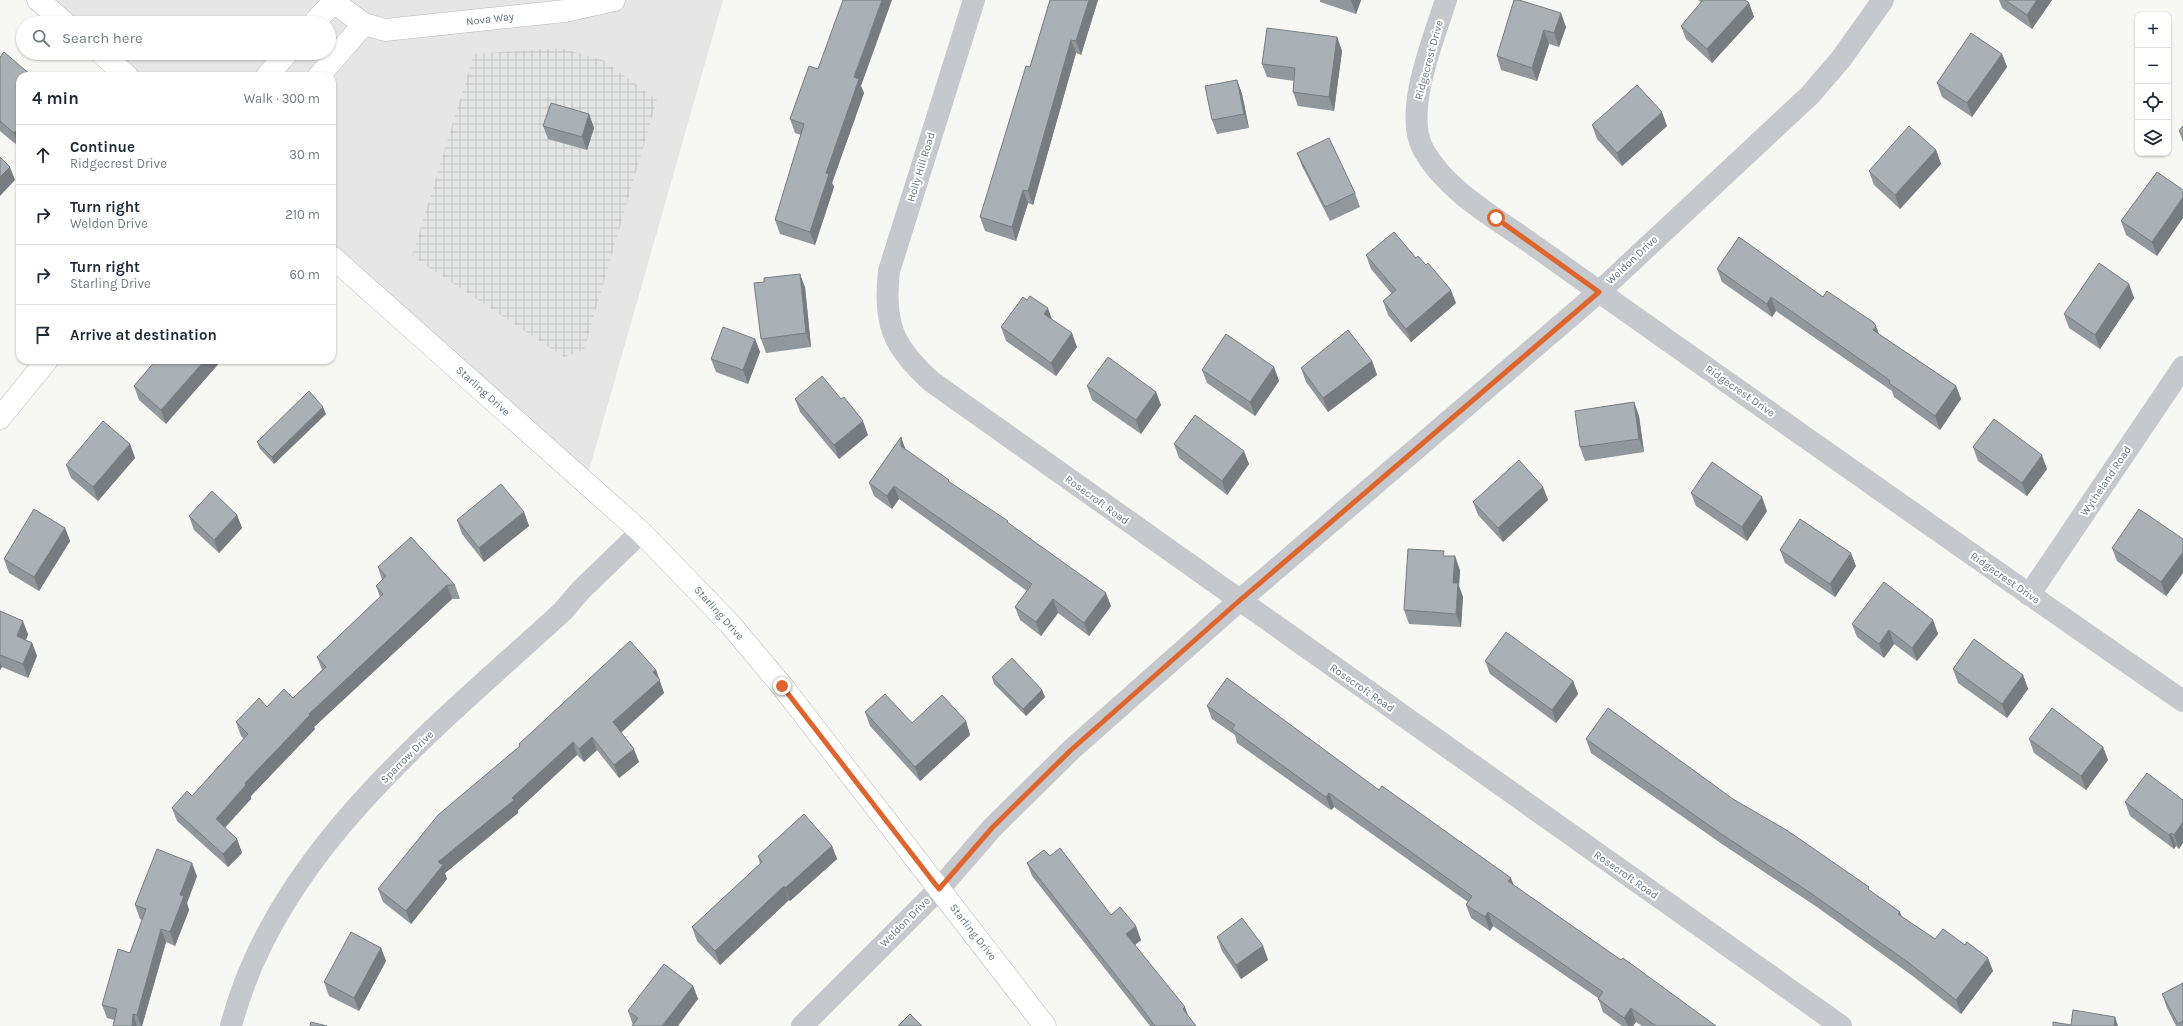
<!DOCTYPE html>
<html lang="en">
<head>
<meta charset="utf-8">
<style>
	body { margin:0; font-family:Karla,sans-serif; background:#f2f2f3; color:#1f2937 }
	.controls { position:absolute; right:12px; top:12px; display:grid; overflow:hidden; border-radius:8px; box-shadow:0 1px 3px #0004 }
	.controls button { width:36px; height:36px; display:grid; place-items:center; padding:0; border:0; border-bottom:1px solid #e0e1e3; background:#fff; color:#1f2937; font:20px sans-serif }
	.stop { position:absolute; width:12px; height:12px; margin:-9px; border:3px solid #de652d; border-radius:50%; background:#fff }
	.stop.end { background:#de652d; border-color:#fff; box-shadow:0 1px 4px #0008 }
	.list { margin:0; padding:0; list-style:none }
	h2 { display:flex; justify-content:space-between; align-items:center; height:52px; margin:0; padding:0 16px; font-size:17px }
	h2 small { font-size:13px; font-weight:400; color:#747a83 }
	.list li { display:grid; grid-template-columns:26px 1fr auto; gap:12px; align-items:center; box-sizing:border-box; height:60px; padding:0 16px; border-top:1px solid #e0e1e3 }
	.list b { display:block; font-size:15px; white-space:nowrap }
	.list p { margin:0; font-size:13px; white-space:nowrap; color:#747a83 }
	.list em { font-size:13px; font-style:normal; color:#747a83 }
	.icon { flex:none; width:22px; height:22px; fill:none; stroke:currentColor; stroke-width:2; stroke-linecap:round; stroke-linejoin:round }
	.map { position:relative; flex:none; width:2183px; height:1026px; overflow:hidden }
	.search { position:absolute; background:#fff; box-shadow:0 1px 3px #0004; left:16px; top:16px; width:320px; height:44px; display:flex; align-items:center; gap:10px; box-sizing:border-box; padding:0 14px; border-radius:22px; color:#747a83; font-size:15px }
	.panel { position:absolute; background:#fff; box-shadow:0 1px 3px #0004; left:16px; top:72px; width:320px; height:292px; border-radius:12px }
	.map>svg:first-child { display:block }
	.built { fill:#e5e6e5 }
	.industrial { fill:url(#industrial-grid) }
	.lines { fill:none; stroke-linecap:round; stroke-linejoin:round }
	.secondary-casing { stroke:#b5babe; stroke-width:23 }
	.street { stroke:#c5c8cc; stroke-width:22 }
	.secondary { stroke:#fff; stroke-width:22 }
	.wall { fill:#91989d }
	.shaded-wall { fill:#767c7f }
	.building { fill:#a9b1b6; stroke:#767c7f }
	.route { stroke:#de652d; stroke-width:5 }
	.labels { text-anchor:middle; dominant-baseline:central; stroke-width:4; stroke-linejoin:round; paint-order:stroke }
	.street-label { font-size:11px; fill:#677584; stroke:#fff }
</style>
</head>
<body>
<div class="map">
<svg width="2183" height="1026" viewBox="0 0 2183 1026">
	<defs>
		<pattern id="industrial-grid" width="8" height="8" patternUnits="userSpaceOnUse"><rect width="8" height="8" fill="#e5e6e5"/><path d="M0 4h8M4 0v8" fill="none" stroke="#bdbfbf"/></pattern>
	</defs>
	<rect width="100%" height="100%" fill="#f7f7f4"/>
	<polygon class="built" points="35,0 723,0 586,481 332,257 332,76 127,76 101,53 329,53 329,23 64,23"/>
	<polygon class="industrial" points="561,48 603,60 657,100 584,350 564,357 412,256 474,54"/>
	<g class="lines">
		<defs>
			<g id="secondary">
				<polyline points="38,0 65,23"/>
				<polyline points="314,23 333,2 364,24 385,30 565,11 614,0"/>
				<polyline points="101,53 127,76"/>
				<polyline points="267,76 287,53"/>
				<polyline points="319,76 364,24"/>
				<polyline points="332,257 641,532 730,624 782,686 1045,1026"/>
				<polyline points="0,418 47,360"/>
			</g>
		</defs>
		<use href="#secondary" class="secondary-casing"/>
		<g class="street">
			<path d="M974,0L889,271C883,324 893,347 932,382L1841,1026"/>
			<path d="M1446,0C1434,38 1403,111 1423,149C1444,188 1490,215 1525,239C1560,264 1594,288 1629,313C1813,443 1997,573 2183,701"/>
			<polyline points="2029,595 2183,367"/>
			<path d="M231,1026C276,851 436,728 563,611L581,590L641,532"/>
			<polyline points="802,1026 939,889 992,828 1071,750 1239,601 1599,292 1810,95 1841,59 1883,0"/>
		</g>
		<use href="#secondary" class="secondary"/>
	</g>
	<g class="wall">
		<polygon points="1050,0 1098,0 1081,55 1076,53 1033,205 1028,203 1016,241 985,231 980,217 1030,67"/>
		<polygon points="1320,0 1361,0 1356,14 1320,2"/>
		<polygon points="1514,0 1566,27 1559,47 1549,44 1537,81 1501,70 1497,56"/>
		<polygon points="1698,0 1745,0 1749,3 1754,17 1712,63 1686,39 1681,26 1701,2"/>
		<polygon points="1999,0 2052,0 2032,29 2002,8"/>
		<polygon points="1337,37 1342,51 1334,111 1298,106 1293,92 1294,81 1267,77 1262,64"/>
		<polygon points="2002,54 2007,67 1972,117 1942,97 1937,83"/>
		<polygon points="0,57 20,76 20,145 19,147 0,131"/>
		<polygon points="1237,80 1242,94 1249,128 1217,134 1212,120"/>
		<polygon points="861,86 864,93 832,183 834,187 815,245 780,234 775,220 801,135 795,133 790,119"/>
		<polygon points="589,114 594,128 587,150 548,139 543,126"/>
		<polygon points="1592,125 1667,126 1622,166 1597,139"/>
		<polygon points="2183,126 2183,142 2179,131"/>
		<polygon points="1936,150 1941,164 1900,209 1874,185 1869,171"/>
		<polygon points="1297,153 1355,193 1360,207 1330,221 1302,166"/>
		<polygon points="2157,172 2157,256 2126,235 2121,221"/>
		<polygon points="1366,255 1416,258 1426,265 1456,303 1411,342 1388,315 1383,301 1392,294 1371,269"/>
		<polygon points="1717,269 1823,297 1956,386 1961,399 1940,430 1894,397 1892,391 1776,311 1772,317 1722,282"/>
		<polygon points="2129,284 2134,298 2100,349 2069,328 2064,314"/>
		<polygon points="805,287 811,347 766,353 761,339"/>
		<polygon points="1027,300 1052,319 1077,347 1056,376 1006,341 1001,327"/>
		<polygon points="755,339 760,352 748,384 716,372 711,359"/>
		<polygon points="156,360 166,424 139,400 134,386"/>
		<polygon points="1372,361 1377,375 1328,412 1306,382 1301,368"/>
		<polygon points="1274,367 1279,381 1255,416 1207,383 1202,370"/>
		<polygon points="1087,386 1156,392 1161,405 1141,434 1092,400"/>
		<polygon points="795,399 868,435 839,459 800,412"/>
		<polygon points="1634,402 1639,416 1644,452 1585,461 1580,447"/>
		<polygon points="326,414 274,464 260,449 257,442"/>
		<polygon points="901,437 905,449 949,482 1009,524 1111,606 1089,636 1058,613 1041,636 1020,620 1015,607 1027,591 899,499 892,509 874,496 869,483"/>
		<polygon points="130,444 135,458 98,501 71,478 66,465"/>
		<polygon points="1174,444 1249,464 1227,495 1179,458"/>
		<polygon points="1973,447 2047,469 2027,496 1978,461"/>
		<polygon points="1543,487 1548,500 1503,542 1478,515 1473,502"/>
		<polygon points="1691,493 1767,511 1747,541 1696,506"/>
		<polygon points="524,512 529,526 484,562 462,534 457,520"/>
		<polygon points="237,515 242,528 219,553 194,530 189,516"/>
		<polygon points="65,528 70,541 39,591 9,573 4,559"/>
		<polygon points="2183,539 2183,573 2166,596 2117,561 2112,548"/>
		<polygon points="1780,550 1856,566 1835,597 1785,563"/>
		<polygon points="1446,556 1460,570 1459,586 1463,597 1461,627 1409,624 1404,610"/>
		<polygon points="378,567 455,585 460,599 452,599 314,727 315,729 251,796 251,799 225,828 237,839 242,853 228,867 177,821 172,808 192,796 244,739 241,736 236,722 267,707 293,698 322,670 317,657 380,597 376,586 382,580"/>
		<polygon points="0,611 28,634 26,640 32,643 37,656 28,678 2,667 0,670"/>
		<polygon points="1933,620 1938,634 1917,661 1894,644 1884,658 1857,637 1852,624"/>
		<polygon points="1485,661 1573,681 1578,694 1556,723 1490,674"/>
		<polygon points="1953,669 2023,675 2028,689 2007,718 1958,683"/>
		<polygon points="656,670 664,693 621,733 639,762 619,778 597,750 584,762 577,755 518,810 518,813 445,873 447,879 411,924 383,902 378,889 520,746 519,744"/>
		<polygon points="992,677 1042,690 1045,697 1026,716 994,684"/>
		<polygon points="1207,706 1379,790 1513,885 1716,1026 1642,1026 1636,1022 1633,1026 1622,1026 1603,1012 1598,998 1493,926 1490,931 1471,918 1466,905 1468,902 1334,807 1331,810 1328,808 1237,743 1235,735 1212,719"/>
		<polygon points="865,712 912,723 966,721 970,735 920,781 870,726"/>
		<polygon points="1586,739 1733,799 1870,891 1902,917 1935,939 1993,971 1961,1014 1914,977 1817,907 1722,844 1591,753"/>
		<polygon points="2029,739 2103,747 2108,760 2086,790 2034,753"/>
		<polygon points="2183,800 2179,849 2176,846 2174,849 2130,816 2125,802"/>
		<polygon points="832,846 837,859 790,901 789,900 720,965 697,941 692,927 760,864 758,856"/>
		<polygon points="1050,856 1111,915 1141,940 1135,945 1196,1026 1150,1026 1032,876 1027,863"/>
		<polygon points="197,876 187,903 189,910 175,946 166,942 142,1026 113,1026 114,1020 107,1018 102,1005 130,953 142,920 140,919 135,905"/>
		<polygon points="1217,937 1263,946 1268,960 1241,979 1222,951"/>
		<polygon points="381,948 386,961 359,1011 329,996 324,982"/>
		<polygon points="2183,983 2183,1026 2176,1026 2167,1008 2162,994"/>
		<polygon points="693,986 698,999 633,1025 628,1011"/>
	</g>
	<g class="shaded-wall">
		<polygon points="882,0 892,0 861,86 864,93 832,183 834,187 815,245 810,232 826,173 854,77"/>
		<polygon points="1089,0 1098,0 1081,55 1076,41"/>
		<polygon points="1351,0 1361,0 1356,14"/>
		<polygon points="2037,0 2052,0 2032,29 2027,15"/>
		<polygon points="1749,3 1754,17 1712,63 1707,49"/>
		<polygon points="1561,13 1566,27 1559,47 1554,33"/>
		<polygon points="1544,30 1549,44 1537,81 1532,68"/>
		<polygon points="1337,37 1342,51 1334,111 1329,97"/>
		<polygon points="1071,40 1076,53 1033,205 1028,191"/>
		<polygon points="2002,54 2007,67 1972,117 1967,103"/>
		<polygon points="1237,80 1242,94 1249,128 1244,114"/>
		<polygon points="1662,112 1667,126 1622,166 1617,153"/>
		<polygon points="589,114 594,128 587,150 582,137"/>
		<polygon points="20,126 20,145 19,147 14,133"/>
		<polygon points="1936,150 1941,164 1900,209 1895,195"/>
		<polygon points="10,167 15,180 0,196 0,177"/>
		<polygon points="1023,190 1028,203 1016,241 1012,227"/>
		<polygon points="2183,197 2183,218 2157,256 2152,242"/>
		<polygon points="800,274 805,287 811,347 806,333"/>
		<polygon points="2129,284 2134,298 2100,349 2095,335"/>
		<polygon points="1451,290 1456,303 1411,342 1406,329"/>
		<polygon points="1771,297 1776,311 1772,317 1767,304"/>
		<polygon points="1048,308 1053,322 1044,314"/>
		<polygon points="1876,326 1881,340 1873,330"/>
		<polygon points="1072,333 1077,347 1056,376 1051,363"/>
		<polygon points="755,339 760,352 748,384 743,370"/>
		<polygon points="205,360 222,360 166,424 161,410"/>
		<polygon points="1372,361 1377,375 1328,412 1323,398"/>
		<polygon points="1274,367 1279,381 1255,416 1250,402"/>
		<polygon points="1956,386 1961,399 1940,430 1935,416"/>
		<polygon points="1156,392 1161,405 1141,434 1136,420"/>
		<polygon points="1634,402 1639,416 1644,452 1639,439"/>
		<polygon points="323,407 326,414 274,464 272,457"/>
		<polygon points="863,421 868,435 839,459 834,445"/>
		<polygon points="901,437 906,451 901,446"/>
		<polygon points="130,444 135,458 98,501 93,487"/>
		<polygon points="1244,451 1249,464 1227,495 1222,481"/>
		<polygon points="2042,455 2047,469 2027,496 2022,483"/>
		<polygon points="894,486 899,499 892,509 887,496"/>
		<polygon points="1543,487 1548,500 1503,542 1498,528"/>
		<polygon points="1762,497 1767,511 1747,541 1742,527"/>
		<polygon points="524,512 529,526 484,562 479,548"/>
		<polygon points="237,515 242,528 219,553 214,540"/>
		<polygon points="65,528 70,541 39,591 34,577"/>
		<polygon points="2183,552 2183,573 2166,596 2161,582"/>
		<polygon points="1851,553 1856,566 1835,597 1830,584"/>
		<polygon points="1455,556 1460,570 1459,586 1463,597 1461,627 1456,614 1453,583"/>
		<polygon points="447,585 452,599 314,727 315,729 251,796 251,799 220,832 216,819 245,783 309,714"/>
		<polygon points="1106,593 1111,606 1089,636 1084,623"/>
		<polygon points="1053,599 1058,613 1041,636 1036,622"/>
		<polygon points="1933,620 1938,634 1917,661 1912,648"/>
		<polygon points="23,621 28,634 22,650 17,636"/>
		<polygon points="1889,630 1894,644 1884,658 1879,644"/>
		<polygon points="32,643 37,656 28,678 23,664"/>
		<polygon points="0,662 2,667 0,670"/>
		<polygon points="656,670 664,693 618,735 613,722 653,672"/>
		<polygon points="2023,675 2028,689 2007,718 2002,704"/>
		<polygon points="1573,681 1578,694 1556,723 1552,710"/>
		<polygon points="1042,690 1045,697 1026,716 1023,709"/>
		<polygon points="966,721 970,735 920,781 915,767"/>
		<polygon points="592,737 597,750 584,762 579,749"/>
		<polygon points="573,742 577,755 518,810 518,813 445,873 447,879 411,924 406,911 438,862 512,798"/>
		<polygon points="2103,747 2108,760 2086,790 2081,776"/>
		<polygon points="634,749 639,762 619,778 614,765"/>
		<polygon points="1329,793 1334,807 1331,810 1326,797"/>
		<polygon points="2183,822 2183,843 2179,849 2174,835"/>
		<polygon points="2171,833 2176,846 2174,849 2169,835"/>
		<polygon points="237,839 242,853 228,867 223,854"/>
		<polygon points="832,846 837,859 790,901 785,888"/>
		<polygon points="192,863 197,876 187,903 189,910 175,946 170,932 180,895"/>
		<polygon points="1511,878 1516,891 1508,881"/>
		<polygon points="784,886 789,900 720,965 715,951"/>
		<polygon points="1488,912 1493,926 1490,931 1485,917"/>
		<polygon points="1900,912 1905,925 1898,914"/>
		<polygon points="1136,926 1141,940 1131,948 1126,934"/>
		<polygon points="161,929 166,942 142,1026 141,1026 137,1015"/>
		<polygon points="1263,946 1268,960 1241,979 1236,965"/>
		<polygon points="381,948 386,961 359,1011 354,998"/>
		<polygon points="1988,958 1993,971 1961,1014 1956,1000"/>
		<polygon points="693,986 698,999 678,1026 662,1026"/>
		<polygon points="1185,1007 1190,1021 1183,1009"/>
		<polygon points="1631,1008 1636,1022 1633,1026 1628,1026 1624,1018"/>
		<polygon points="133,1014 137,1026 132,1026"/>
		<polygon points="2115,1017 2118,1026 2114,1026"/>
	</g>
	<g class="building">
		<polygon points="843,0 882,0 854,77 859,79 826,173 829,174 810,232 775,220 804,124 790,119 809,66 818,69"/>
		<polygon points="1050,0 1089,0 1076,41 1071,40 1028,191 1023,190 1012,227 980,217 1026,66 1030,67"/>
		<polygon points="1514,0 1519,0 1561,13 1554,33 1544,30 1532,68 1497,56"/>
		<polygon points="1703,0 1745,0 1749,3 1707,49 1681,26"/>
		<polygon points="2005,0 2037,0 2027,15"/>
		<polygon points="1267,28 1337,37 1329,97 1293,92 1295,68 1262,64"/>
		<polygon points="1971,33 2002,54 1967,103 1937,83"/>
		<polygon points="4,52 32,76 20,76 20,126 14,133 0,121 0,57"/>
		<polygon points="1237,80 1244,114 1212,120 1205,86"/>
		<polygon points="1637,85 1662,112 1617,153 1592,125"/>
		<polygon points="551,103 589,114 582,137 543,126"/>
		<polygon points="1909,126 1936,150 1895,195 1869,171"/>
		<polygon points="2183,126 2183,134 2179,131"/>
		<polygon points="1329,138 1355,193 1325,207 1297,153"/>
		<polygon points="0,157 10,167 0,177"/>
		<polygon points="2157,172 2183,190 2183,197 2152,242 2121,221"/>
		<polygon points="1394,232 1416,258 1418,256 1426,265 1428,263 1451,290 1406,329 1383,301 1396,290 1366,255"/>
		<polygon points="1739,237 1823,297 1827,291 1873,322 1876,326 1873,330 1956,386 1935,416 1889,383 1890,381 1888,379 1771,297 1767,304 1717,269"/>
		<polygon points="2099,263 2129,284 2095,335 2064,314"/>
		<polygon points="800,274 806,333 761,339 754,283 764,282 764,278"/>
		<polygon points="1030,296 1048,308 1044,314 1072,333 1051,363 1001,327 1023,297 1027,300"/>
		<polygon points="723,327 755,339 743,370 711,359"/>
		<polygon points="1348,330 1372,361 1323,398 1301,368"/>
		<polygon points="1226,334 1274,367 1250,402 1202,370"/>
		<polygon points="1108,357 1156,392 1136,420 1087,386"/>
		<polygon points="156,360 205,360 161,410 134,386"/>
		<polygon points="822,376 841,399 844,397 863,421 834,445 795,399"/>
		<polygon points="309,391 323,407 272,457 257,442"/>
		<polygon points="1634,402 1639,439 1580,447 1575,411"/>
		<polygon points="1195,415 1244,451 1222,481 1174,444"/>
		<polygon points="1994,419 2042,455 2022,483 1973,447"/>
		<polygon points="103,421 130,444 93,487 66,465"/>
		<polygon points="901,437 901,446 949,480 948,481 1008,521 1007,522 1106,593 1084,623 1053,599 1036,622 1015,607 1032,584 894,486 887,496 869,483"/>
		<polygon points="1519,460 1543,487 1498,528 1473,502"/>
		<polygon points="1712,462 1762,497 1742,527 1691,493"/>
		<polygon points="501,484 524,512 479,548 457,520"/>
		<polygon points="212,491 237,515 214,540 189,516"/>
		<polygon points="34,509 65,528 34,577 4,559"/>
		<polygon points="2139,509 2183,539 2183,552 2161,582 2112,548"/>
		<polygon points="1800,519 1851,553 1830,584 1780,550"/>
		<polygon points="411,537 455,585 447,585 309,714 310,715 245,783 246,785 216,819 237,839 223,854 172,808 187,791 192,796 248,734 236,722 259,698 267,707 284,689 293,698 326,667 317,657 383,594 376,586 386,576 378,567"/>
		<polygon points="1408,549 1444,551 1443,556 1455,556 1453,583 1458,583 1456,614 1404,610"/>
		<polygon points="1884,582 1933,620 1912,648 1889,630 1879,644 1852,624"/>
		<polygon points="0,611 23,621 17,636 32,643 23,664 0,655"/>
		<polygon points="1506,632 1573,681 1552,710 1485,661"/>
		<polygon points="1974,639 2023,675 2002,704 1953,669"/>
		<polygon points="630,641 656,670 653,672 660,680 613,722 634,749 614,765 592,737 579,749 573,742 512,798 514,800 438,862 443,865 406,911 378,889 438,815 520,746 519,744"/>
		<polygon points="1012,658 1042,690 1023,709 992,677"/>
		<polygon points="1227,678 1379,790 1382,786 1511,878 1508,881 1621,960 1623,958 1716,1026 1656,1026 1631,1008 1624,1018 1598,999 1603,992 1488,912 1485,917 1466,905 1472,896 1329,793 1326,797 1323,795 1232,729 1235,725 1207,706"/>
		<polygon points="885,694 912,723 942,695 966,721 915,767 865,712"/>
		<polygon points="1608,708 1733,799 1788,831 1869,887 1868,889 1900,912 1898,914 1935,939 1943,929 1965,945 1967,942 1988,958 1956,1000 1909,963 1812,894 1717,831 1586,739"/>
		<polygon points="2052,708 2103,747 2081,776 2029,739"/>
		<polygon points="2147,773 2183,800 2183,822 2174,835 2171,833 2169,835 2125,802"/>
		<polygon points="804,814 832,846 785,888 784,886 715,951 692,927 762,862 758,856"/>
		<polygon points="1060,848 1111,915 1120,907 1136,926 1126,934 1185,1007 1183,1009 1196,1026 1155,1026 1141,1007 1027,863 1044,850 1050,856"/>
		<polygon points="157,849 192,863 180,895 184,896 170,932 161,929 137,1015 133,1014 132,1026 113,1026 117,1009 102,1005 118,949 130,953 146,909 135,905"/>
		<polygon points="1242,918 1263,946 1236,965 1217,937"/>
		<polygon points="351,932 381,948 354,998 324,982"/>
		<polygon points="664,964 693,986 662,1026 632,1026 638,1018 628,1011"/>
		<polygon points="2183,983 2183,1021 2178,1024 2162,994"/>
		<polygon points="2073,1010 2115,1017 2114,1026 2053,1026 2053,1022 2071,1025"/>
		<polygon points="910,1014 922,1026 898,1026"/>
		<polygon points="311,1022 327,1026 310,1026"/>
	</g>
	<g class="lines">
		<polyline class="route" points="782,686 939,889 992,828 1071,750 1239,601 1599,292 1496,218"/>
	</g>
	<g class="labels">
		<g class="street-label">
			<text transform="translate(490 19) rotate(-7)">Nova Way</text>
			<text transform="translate(1429 60) rotate(-75)">Ridgecrest Drive</text>
			<text transform="translate(921 167) rotate(-73)">Holly Hill Road</text>
			<text transform="translate(1632 260) rotate(-43)">Weldon Drive</text>
			<text transform="translate(483 391) rotate(42)">Starling Drive</text>
			<text transform="translate(1740 391) rotate(35)">Ridgecrest Drive</text>
			<text transform="translate(2106 481) rotate(-56)">Wytheland Road</text>
			<text transform="translate(1097 500) rotate(36)">Rosecroft Road</text>
			<text transform="translate(2005 578) rotate(35)">Ridgecrest Drive</text>
			<text transform="translate(719 613) rotate(48)">Starling Drive</text>
			<text transform="translate(1362 688) rotate(35)">Rosecroft Road</text>
			<text transform="translate(407 757) rotate(-45)">Sparrow Drive</text>
			<text transform="translate(1626 875) rotate(35)">Rosecroft Road</text>
			<text transform="translate(905 922) rotate(-45)">Weldon Drive</text>
			<text transform="translate(973 932) rotate(52)">Starling Drive</text>
		</g>
	</g>
</svg>
<div class="controls">
<button>+</button>
<button>−</button>
<button><svg class="icon" aria-label="locate" viewBox="0 0 24 24"><circle cx="12" cy="12" r="6"/><path d="M12 2v4M12 18v4M2 12h4M18 12h4"/></svg></button>
<button><svg class="icon" aria-label="layers" viewBox="0 0 24 24"><path d="M12 4l9 5-9 5-9-5zM3 14l9 5 9-5"/></svg></button>
</div>
<div class="stop" style="left:1496px;top:218px"></div>
<div class="stop end" style="left:782px;top:686px"></div>
<div class="search"><svg class="icon" aria-label="search" viewBox="0 0 24 24"><circle cx="10" cy="10" r="6"/><path d="M15 15l6 6"/></svg>Search here</div>
<section class="panel">
<h2>4 min<small>Walk · 300 m</small></h2>
<ul class="list">
<li><svg class="icon" aria-label="ahead" viewBox="0 0 24 24"><path d="M12 20V5M6 11l6-6 6 6"/></svg><div><b>Continue</b><p>Ridgecrest Drive</p></div><em>30 m</em></li>
<li><svg class="icon" aria-label="right" viewBox="0 0 24 24"><path d="M7 20v-9h11M14 6l5 5-5 5"/></svg><div><b>Turn right</b><p>Weldon Drive</p></div><em>210 m</em></li>
<li><svg class="icon" aria-label="right" viewBox="0 0 24 24"><path d="M7 20v-9h11M14 6l5 5-5 5"/></svg><div><b>Turn right</b><p>Starling Drive</p></div><em>60 m</em></li>
<li><svg class="icon" aria-label="arrive" viewBox="0 0 24 24"><path d="M6 21V4h12l-3 4 3 4H6"/></svg><div><b>Arrive at destination</b></div></li>
</ul>
</section>
</div>
</body>
</html>
